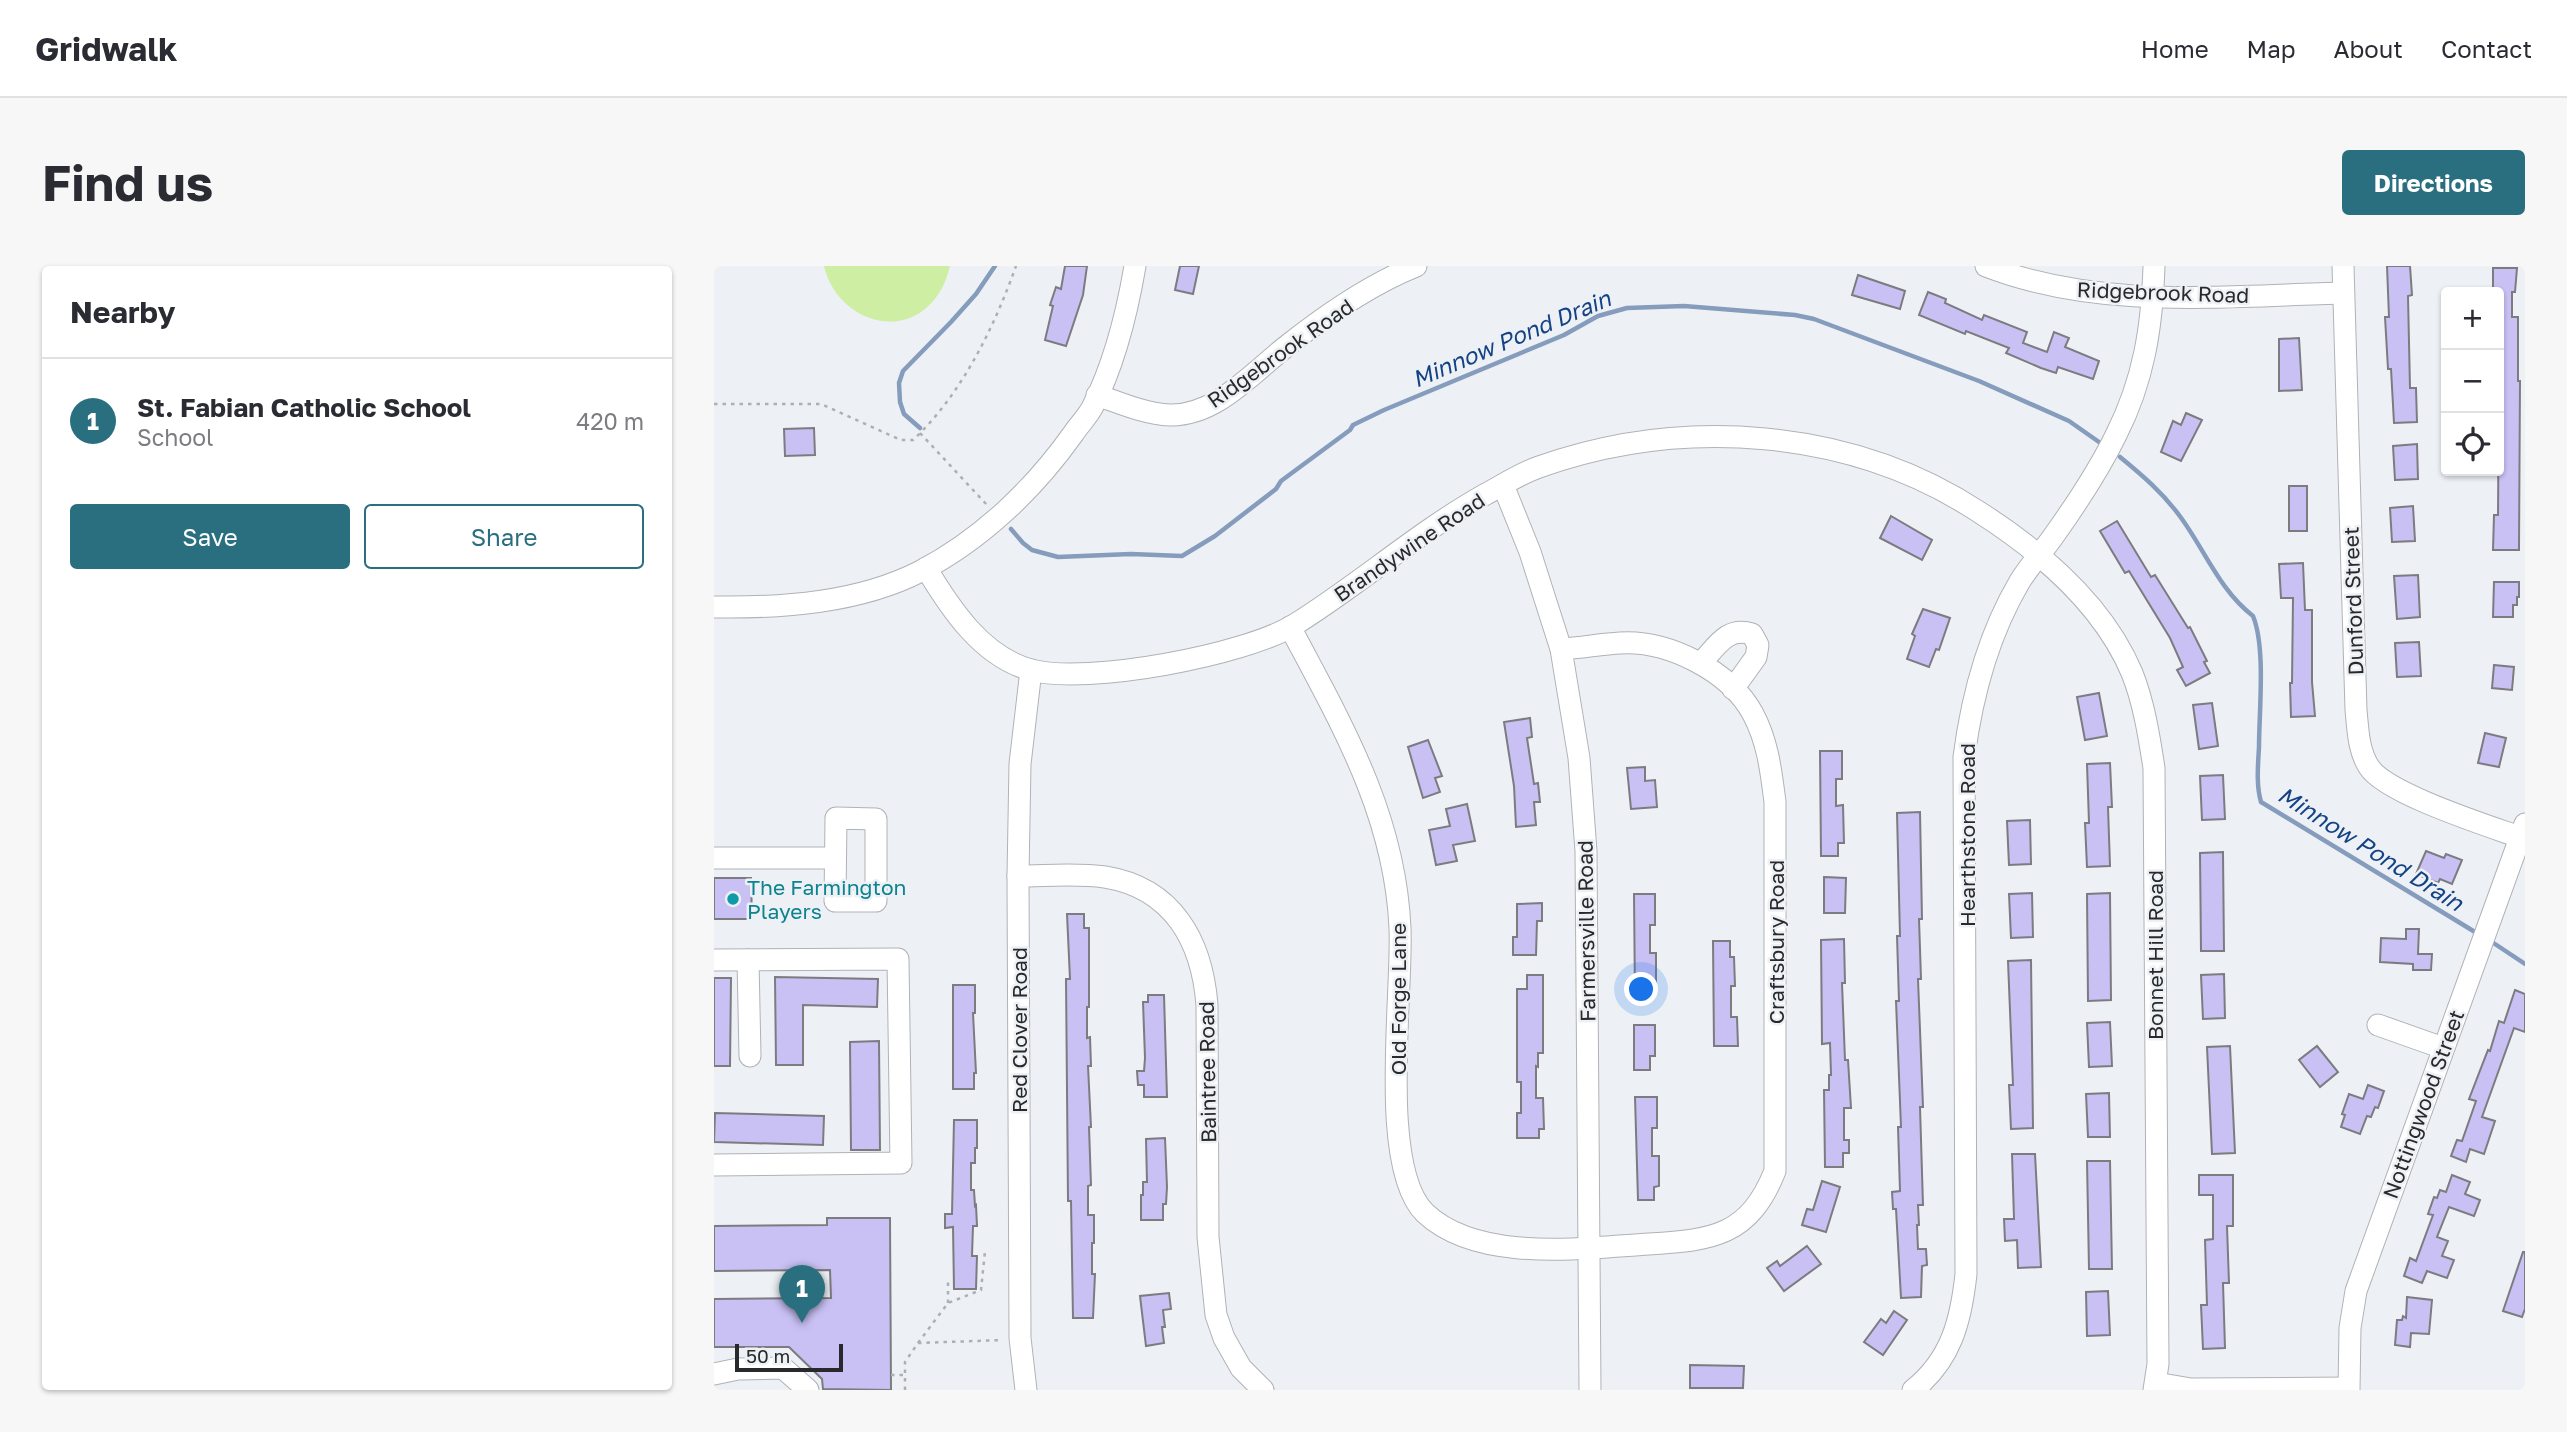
<!DOCTYPE html>
<html lang="en">
<head>
<meta charset="utf-8">
<style>
	body { margin:0; font-family:"Golos Text",sans-serif; background:#f7f7f7; color:#2b2b33 }
	.controls { position:absolute; right:21px; top:21px; display:grid; overflow:hidden; border-radius:7px; box-shadow:0 2px 5px #0004 }
	.controls button { width:63px; height:63px; display:grid; place-items:center; padding:0; border:0; border-bottom:2px solid #e1e1e2; background:#fff; color:#2b2b33; font:35px sans-serif }
	.scale { position:absolute; left:21px; bottom:18px; width:108px; box-sizing:border-box; padding-left:7px; border:4px solid #28292b; border-top:0; font-size:19px; line-height:24px; white-space:nowrap; color:#28292b; -webkit-text-stroke:5px #edf1f5; paint-order:stroke }
	.you { position:absolute; left:928px; top:724px; width:24px; height:24px; margin:-18px; border:5px solid #fff; border-radius:50%; background:#1a73e8; box-shadow:0 0 0 10px #1a73e833 }
	.badge { display:grid; place-items:center; width:46px; height:46px; border-radius:50%; background:#2a6f7f; color:#fff; font-size:23px; font-weight:700 }
	.pin { position:absolute; translate:-50% -58px; filter:drop-shadow(0 2px 4px #0008) }
	.pin::after { content:''; position:absolute; top:37px; width:24px; height:21px; background:inherit; clip-path:polygon(0 0,100% 0,50% 100%) }
	.list { margin:0; padding:0; list-style:none }
	h2 { display:flex; justify-content:space-between; align-items:center; height:91px; margin:0; padding:0 28px; font-size:30px }
	h2 small { font-size:23px; font-weight:400; color:#7c7c81 }
	.list li { display:grid; grid-template-columns:46px 1fr auto; gap:21px; align-items:center; box-sizing:border-box; height:126px; padding:0 28px; border-top:2px solid #e1e1e2 }
	.list b { display:block; font-size:26px; white-space:nowrap }
	.list p { margin:0; font-size:23px; white-space:nowrap; color:#7c7c81 }
	.list em { font-size:23px; font-style:normal; color:#7c7c81 }
	.actions { display:flex; gap:14px; padding:21px 28px }
	.actions a { flex:1; padding:16px 0; border:2px solid #2a6f7f; border-radius:7px; text-align:center; font-size:24px; color:#2a6f7f }
	.actions .main { background:#2a6f7f; color:#fff }
	.icon { flex:none; width:38px; height:38px; fill:none; stroke:currentColor; stroke-width:2; stroke-linecap:round; stroke-linejoin:round }
	.map { position:relative; flex:none; width:1811px; height:1124px; overflow:hidden; border-radius:7px }
	header { display:flex; align-items:center; gap:42px; box-sizing:border-box; height:98px; padding:0 35px; background:#fff; border-bottom:2px solid #e1e1e2 }
	header strong { font-size:33px }
	nav { display:flex; gap:38px; margin-inline-start:auto; font-size:24px }
	.intro { display:flex; align-items:center; justify-content:space-between; box-sizing:border-box; height:168px; padding:0 42px }
	h1 { margin:0; font-size:49px }
	.button { padding:18px 32px; border-radius:7px; background:#2a6f7f; color:#fff; font-size:24px; font-weight:700 }
	main { display:flex; gap:42px; padding:0 42px }
	aside { flex:1; background:#fff; border-radius:7px; box-shadow:0 2px 5px #0004 }
	.map>svg:first-child { display:block }
	.green { fill:#cdeea3 }
	.lines { fill:none; stroke-linecap:round; stroke-linejoin:round }
	.stream { stroke:#859cbd; stroke-width:4.5 }
	.building { fill:#c9c0f4; stroke:#7c7b80; stroke-width:2 }
	.minor-casing { stroke:#afb2b6; stroke-width:23 }
	.path { stroke:#adb0b3; stroke-width:2.5; stroke-dasharray:3.5 5; stroke-linecap:butt }
	.minor { stroke:#fff; stroke-width:21 }
	.culture-dot { fill:#0f9aa8; stroke:#edf1f5; stroke-width:2.5 }
	.labels { text-anchor:middle; dominant-baseline:central; stroke-width:5; stroke-linejoin:round; paint-order:stroke }
	.street-label { font-size:21px; fill:#28292b; stroke:#edf1f5 }
	.culture-label { font-size:21px; fill:#0d838f; stroke:#edf1f5; text-anchor:start }
	.water-label { font-size:23px; font-style:italic; fill:#144385; stroke:#edf1f5 }
</style>
</head>
<body>
<header>
<strong>Gridwalk</strong>
<nav><a>Home</a><a>Map</a><a>About</a><a>Contact</a></nav>
</header>
<div class="intro"><h1>Find us</h1><a class="button">Directions</a></div>
<main>
<aside>
<h2>Nearby<small></small></h2>
<ul class="list">
<li><span class="badge">1</span><div><b>St. Fabian Catholic School</b><p>School</p></div><em>420 m</em></li>
</ul>
<div class="actions"><a class="main">Save</a><a>Share</a></div>
</aside>
<div class="map">
<svg width="1811" height="1124" viewBox="0 0 1811 1124">
	<rect width="100%" height="100%" fill="#edf1f5"/>
	<path class="green" d="M110,0H236C233,11 230,21 223,30C189,78 122,53 110,0Z"/>
	<g class="lines">
		<g class="stream">
			<polyline points="206,162 190,148 186,136 185,117 189,105 237,56 262,28 281,0"/>
			<path d="M1406,191C1428,209 1448,226 1465,249C1490,282 1505,324 1539,350C1552,382 1545,445 1545,481C1544,499 1542,519 1547,536L1761,666"/>
			<polyline points="297,263 309,277 318,284 344,291 417,288 468,290 501,270 562,223 567,215 636,164 639,159 670,144 850,69 884,50 913,42 970,40 1081,49 1100,53 1265,115 1355,155 1385,176"/>
			<polyline points="1778,676 1811,698"/>
		</g>
	</g>
	<g class="building">
		<polygon points="351,0 373,0 369,29 352,80 331,74 339,40 336,39 342,21 347,23"/>
		<polygon points="466,0 485,0 479,28 461,24"/>
		<polygon points="1673,0 1696,0 1698,29 1694,30 1696,122 1702,122 1703,156 1680,157 1677,103 1674,103 1671,51 1675,51"/>
		<polygon points="1779,2 1803,2 1801,26 1798,26 1798,51 1804,51 1804,115 1806,115 1805,284 1779,284 1780,249 1784,249 1785,101 1785,26 1779,26"/>
		<polygon points="1144,9 1191,25 1186,43 1138,29"/>
		<polygon points="1214,26 1232,33 1231,37 1268,54 1270,49 1313,66 1309,77 1333,86 1340,66 1355,72 1351,81 1385,95 1379,113 1344,101 1342,107 1327,102 1292,87 1295,82 1252,65 1251,68 1205,49"/>
		<polygon points="1585,72 1588,124 1565,125 1565,73"/>
		<polygon points="1472,147 1488,154 1467,195 1447,186 1459,155 1467,159"/>
		<polygon points="100,162 101,189 71,190 70,163"/>
		<polygon points="1703,178 1704,213 1681,214 1679,180"/>
		<rect x="1575" y="220" width="18" height="45"/>
		<polygon points="1699,240 1701,275 1678,276 1676,242"/>
		<polygon points="1177,250 1218,274 1208,294 1166,272"/>
		<polygon points="1403,255 1437,311 1441,309 1474,362 1476,361 1493,395 1490,396 1496,407 1472,420 1463,404 1469,401 1456,372 1415,305 1411,307 1386,265"/>
		<polygon points="1589,297 1591,344 1598,344 1598,416 1601,450 1577,451 1576,417 1578,417 1579,332 1567,332 1565,298"/>
		<polygon points="1704,309 1706,351 1683,353 1680,310"/>
		<polygon points="1780,316 1805,316 1805,331 1803,331 1803,339 1799,339 1799,351 1779,351"/>
		<polygon points="1209,343 1236,352 1225,384 1222,383 1215,401 1193,393 1201,370 1198,368"/>
		<polygon points="1705,376 1707,410 1683,411 1681,377"/>
		<polygon points="1780,399 1800,401 1798,424 1778,422"/>
		<polygon points="1385,427 1393,470 1371,474 1363,431"/>
		<polygon points="1498,437 1504,480 1485,483 1479,439"/>
		<polygon points="816,452 818,471 813,472 820,518 824,517 826,536 820,536 822,559 802,561 800,520 790,456"/>
		<polygon points="1771,467 1792,472 1785,501 1764,497"/>
		<polygon points="714,474 728,510 721,512 726,526 709,532 694,481"/>
		<polygon points="1106,485 1128,485 1128,513 1122,513 1122,540 1129,539 1130,577 1124,577 1124,590 1107,590"/>
		<polygon points="1396,497 1398,541 1394,541 1396,600 1373,601 1371,557 1375,557 1373,498"/>
		<polygon points="931,501 931,515 941,514 943,541 917,543 913,502"/>
		<polygon points="1509,509 1511,553 1488,554 1486,510"/>
		<polygon points="753,538 761,575 739,579 743,595 722,599 715,564 736,560 732,543"/>
		<polygon points="1206,546 1208,653 1205,653 1207,713 1204,713 1209,841 1206,841 1209,939 1204,939 1205,959 1203,959 1204,983 1212,983 1213,999 1208,1000 1207,1031 1187,1032 1182,943 1179,943 1178,926 1186,925 1184,861 1187,861 1182,735 1185,735 1183,670 1186,670 1183,547"/>
		<polygon points="1316,554 1317,598 1295,599 1293,555"/>
		<polygon points="1712,585 1730,592 1732,588 1748,594 1738,618 1726,613 1724,617 1702,608"/>
		<polygon points="1509,586 1510,685 1487,685 1486,587"/>
		<polygon points="1110,611 1132,612 1131,647 1110,647"/>
		<polygon points="0,612 37,612 38,653 0,653"/>
		<polygon points="1318,627 1319,671 1297,672 1295,628"/>
		<polygon points="1396,627 1397,734 1374,735 1373,628"/>
		<polygon points="920,628 941,628 941,659 936,659 936,687 942,687 942,718 936,718 936,732 921,732"/>
		<polygon points="828,637 828,655 823,655 822,689 799,689 799,671 803,671 803,638"/>
		<polygon points="353,648 370,648 370,662 375,662 375,741 373,741 373,772 376,771 377,800 374,800 377,861 375,861 377,919 374,920 374,949 380,949 380,977 378,977 378,1008 381,1008 379,1052 359,1052 357,935 354,935 352,713 356,713"/>
		<polygon points="1692,663 1705,663 1704,688 1718,688 1717,704 1699,704 1699,698 1666,696 1667,672 1692,673"/>
		<polygon points="1130,673 1131,717 1128,717 1131,794 1134,794 1137,842 1130,842 1130,874 1135,874 1135,887 1129,887 1129,901 1111,901 1110,824 1115,824 1115,809 1117,809 1116,777 1108,778 1107,674"/>
		<polygon points="999,675 1016,675 1016,691 1020,691 1021,720 1017,720 1017,751 1023,751 1024,780 1000,780"/>
		<polygon points="1317,694 1319,862 1297,863 1295,819 1299,819 1294,695"/>
		<polygon points="1510,708 1511,752 1489,753 1487,709"/>
		<polygon points="813,709 829,709 829,787 824,787 824,801 822,800 822,832 829,832 830,863 825,863 825,872 803,872 803,847 807,847 807,816 803,816 803,723 813,723"/>
		<polygon points="61,711 164,713 163,741 89,739 89,799 62,799"/>
		<polygon points="0,712 17,712 16,800 0,800"/>
		<polygon points="239,719 261,719 261,747 259,747 262,807 260,807 260,823 239,823"/>
		<polygon points="1801,724 1811,728 1811,766 1800,762 1768,851 1781,855 1770,888 1756,883 1752,896 1737,890 1743,874 1748,875 1762,835 1755,833 1774,784 1776,785 1785,755 1790,757"/>
		<polygon points="434,729 450,729 453,831 430,831 430,819 424,819 423,805 430,805 431,792 429,736 434,736"/>
		<polygon points="1396,756 1398,800 1375,801 1373,757"/>
		<polygon points="920,759 941,759 941,790 936,790 936,804 920,804"/>
		<polygon points="165,775 166,884 137,884 136,776"/>
		<polygon points="1516,780 1521,887 1498,888 1493,781"/>
		<polygon points="1603,780 1624,806 1606,821 1585,794"/>
		<polygon points="1654,819 1670,825 1664,842 1661,841 1657,851 1653,850 1646,868 1627,861 1631,849 1628,848 1635,828 1649,833"/>
		<polygon points="1395,827 1396,871 1374,871 1372,828"/>
		<polygon points="921,831 943,831 943,862 938,862 938,890 945,890 945,920 940,921 940,934 924,934"/>
		<polygon points="1,847 110,850 109,879 0,876"/>
		<polygon points="240,854 263,854 263,882 261,882 261,897 257,897 257,924 260,924 261,940 262,939 263,960 259,960 258,990 263,990 262,1023 240,1023 239,961 231,962 231,948 238,948"/>
		<polygon points="451,872 453,921 452,938 449,938 449,954 427,954 427,929 429,929 429,916 433,916 432,873"/>
		<polygon points="1298,888 1321,888 1327,1001 1304,1002 1303,974 1291,975 1290,953 1300,953"/>
		<polygon points="1373,895 1396,895 1398,1003 1375,1003"/>
		<polygon points="1485,909 1519,909 1519,960 1513,960 1515,1017 1509,1017 1511,1082 1489,1083 1487,1039 1493,1039 1491,974 1499,973 1499,929 1485,929"/>
		<polygon points="1738,909 1756,916 1751,928 1766,934 1760,950 1735,941 1723,971 1734,975 1728,990 1740,994 1733,1012 1713,1005 1708,1017 1690,1010 1696,992 1702,995 1719,949 1714,948 1720,931 1723,932 1726,924 1732,926"/>
		<polygon points="1108,915 1126,921 1112,966 1088,959 1093,943 1099,944"/>
		<polygon points="113,952 176,952 177,1124 109,1123 108,1113 75,1081 0,1081 0,1033 117,1032 116,1004 0,1005 0,960 113,959"/>
		<polygon points="1093,980 1107,998 1070,1025 1053,1002 1063,995 1066,1000"/>
		<polygon points="1809,986 1811,986 1811,1043 1808,1051 1789,1045"/>
		<polygon points="1394,1025 1396,1069 1373,1070 1372,1026"/>
		<polygon points="455,1027 457,1043 449,1044 451,1061 448,1061 450,1077 432,1080 426,1030"/>
		<polygon points="1693,1031 1718,1034 1715,1068 1697,1067 1696,1081 1681,1079 1683,1054 1688,1054 1689,1050 1692,1052"/>
		<polygon points="1180,1045 1193,1054 1169,1089 1150,1076 1167,1053 1172,1057"/>
		<polygon points="976,1099 1030,1100 1029,1122 976,1122"/>
	</g>
	<g class="lines">
		<defs>
			<g id="minor">
				<path d="M1272,0C1385,44 1510,30 1629,27"/>
				<path d="M1629,0L1642,444C1644,463 1644,484 1655,501C1672,528 1778,561 1811,573"/>
				<path d="M383,129C406,137 431,148 456,149C503,150 540,105 574,79C612,49 657,18 702,0"/>
				<polyline points="789,219 816,286 847,383 865,492 872,585 876,1124"/>
				<path d="M212,302C236,342 268,391 317,404C373,419 531,389 580,359C646,318 704,266 772,228C789,219 807,207 825,201C969,150 1137,162 1265,246C1326,285 1389,338 1418,407C1430,437 1435,470 1440,502L1444,1098L1440,1124"/>
				<path d="M0,341C68,342 145,337 207,305C268,273 320,223 359,168C365,159 373,151 378,142C400,99 413,47 421,0"/>
				<path d="M576,361C628,459 681,549 686,662C689,728 664,901 711,947C764,997 868,982 935,978C999,974 1035,970 1061,905V536C1057,505 1054,476 1039,448C1016,405 954,374 906,377C887,378 867,382 847,383"/>
				<path d="M987,397C1003,380 1013,360 1038,368L1044,379L1042,391L1019,423"/>
				<polygon points="122,552 162,553 162,635 121,635"/>
				<polyline points="0,592 121,592"/>
				<path d="M304,610C332,610 363,607 391,611C459,622 488,675 493,739L494,971L502,1049L510,1072L527,1102L549,1124"/>
				<polyline points="0,694 184,693 187,897 0,899"/>
				<polyline points="34,694 36,790"/>
				<polyline points="1664,759 1729,782"/>
				<polyline points="0,1108 24,1103 69,1102 94,1124"/>
				<polyline points="1442,1117 1477,1123 1634,1122"/>
				<polyline points="312,1124 306,1072 304,610 306,498 317,404"/>
				<path d="M1199,1124C1237,1094 1247,1055 1252,1008L1250,491C1258,429 1274,369 1306,315C1316,299 1330,284 1341,268C1363,237 1385,204 1402,169C1430,114 1438,61 1440,0"/>
				<polyline points="1635,1124 1636,1062 1642,1025 1811,558"/>
			</g>
		</defs>
		<use href="#minor" class="minor-casing"/>
		<g class="path">
			<path d="M0,138H107L187,174H199C247,129 280,62 302,0"/>
			<polyline points="206,167 273,239"/>
			<polyline points="234,1037 234,1012"/>
			<polyline points="204,1077 234,1037 267,1024 271,985"/>
			<polyline points="177,1109 191,1109"/>
			<polyline points="191,1124 191,1096 204,1077 289,1074"/>
		</g>
		<use href="#minor" class="minor"/>
	</g>
	<circle class="culture-dot" cx="19" cy="633" r="7"/>
	<g class="labels">
		<g class="street-label">
			<text transform="translate(1449 26) rotate(2)">Ridgebrook Road</text>
			<text transform="translate(566 87) rotate(-35)">Ridgebrook Road</text>
			<text transform="translate(695 281) rotate(-34)">Brandywine Road</text>
			<text transform="translate(1639 335) rotate(-92)">Dunford Street</text>
			<text transform="translate(1253 569) rotate(-90)">Hearthstone Road</text>
			<text transform="translate(872 665) rotate(-91)">Farmersville Road</text>
			<text transform="translate(1062 676) rotate(-90)">Craftsbury Road</text>
			<text transform="translate(1441 689) rotate(-90)">Bonnet Hill Road</text>
			<text transform="translate(684 733) rotate(-90)">Old Forge Lane</text>
			<text transform="translate(305 764) rotate(-90)">Red Clover Road</text>
			<text transform="translate(493 806) rotate(-91)">Baintree Road</text>
			<text transform="translate(1709 838) rotate(-70)">Nottingwood Street</text>
		</g>
		<g class="culture-label">
			<text x="33" y="621">The Farmington<tspan x="33" dy="24">Players</tspan></text>
		</g>
		<g class="water-label">
			<text transform="translate(797 72) rotate(-23)">Minnow Pond Drain</text>
			<text transform="translate(1657 582) rotate(32)">Minnow Pond Drain</text>
		</g>
	</g>
</svg>
<div class="controls">
<button>+</button>
<button>−</button>
<button><svg class="icon" aria-label="locate" viewBox="0 0 24 24"><circle cx="12" cy="12" r="6"/><path d="M12 2v4M12 18v4M2 12h4M18 12h4"/></svg></button>
</div>
<div class="scale">50 m</div>
<div class="you"></div>
<div class="pin badge" style="left:88px;top:1057px">1</div>
</div>
</main>
</body>
</html>
